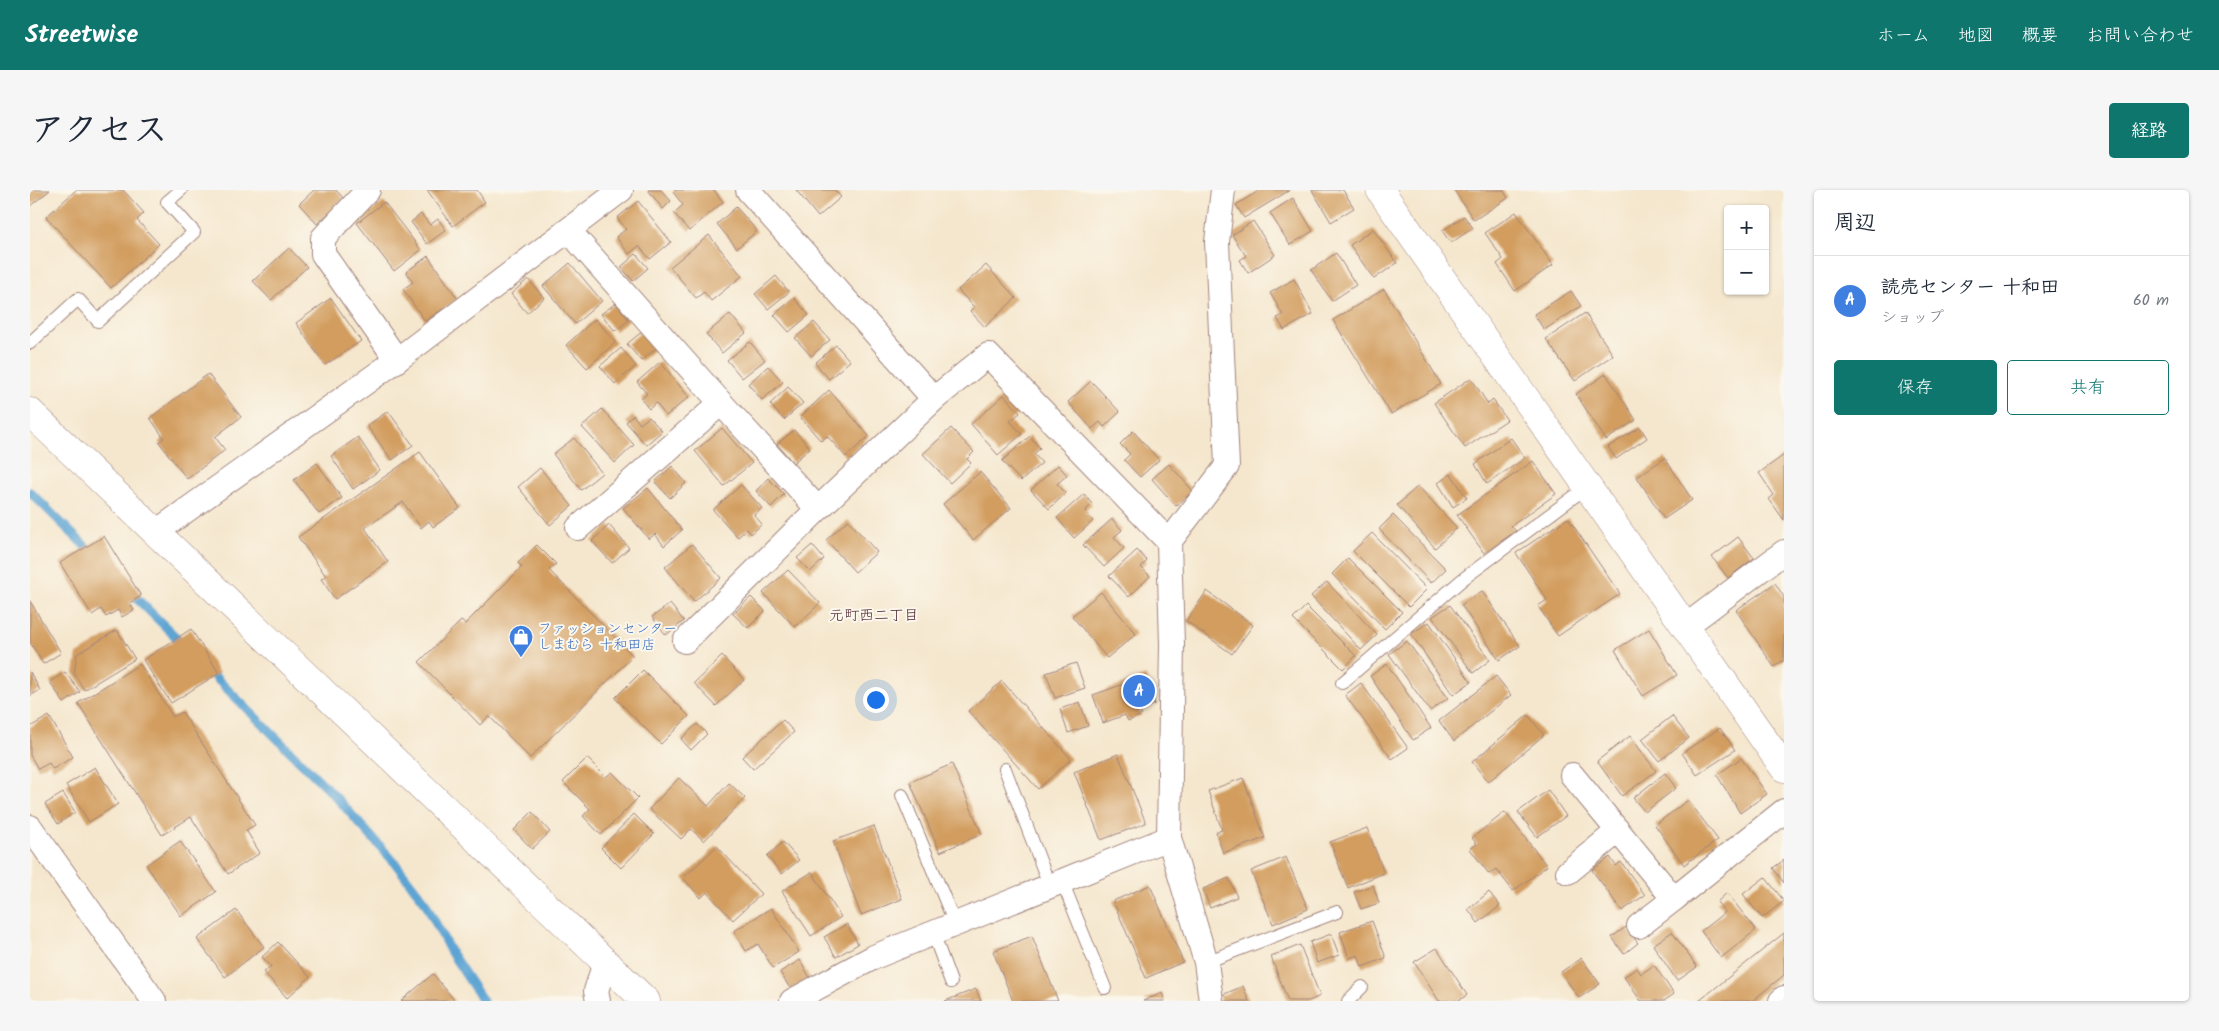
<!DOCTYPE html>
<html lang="ja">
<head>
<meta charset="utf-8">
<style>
	body { margin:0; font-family:Kalam,"Klee One",sans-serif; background:#f6f6f7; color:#1f2937 }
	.controls { position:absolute; right:15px; top:15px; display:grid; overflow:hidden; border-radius:5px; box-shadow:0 1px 4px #0004 }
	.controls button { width:45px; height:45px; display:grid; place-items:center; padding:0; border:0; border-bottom:1px solid #e0e1e3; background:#fff; color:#1f2937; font:25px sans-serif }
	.you { position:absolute; left:845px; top:509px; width:18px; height:18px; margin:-12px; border:4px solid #fff; border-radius:50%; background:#1a73e8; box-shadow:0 0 0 8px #1a73e833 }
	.badge { display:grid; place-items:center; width:32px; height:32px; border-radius:50%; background:#0f766e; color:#fff; font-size:16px; font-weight:700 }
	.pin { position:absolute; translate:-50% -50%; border:2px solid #fff; box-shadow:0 1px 5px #0006 }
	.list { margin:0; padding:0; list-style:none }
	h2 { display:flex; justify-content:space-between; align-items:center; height:65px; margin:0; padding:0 20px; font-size:21px }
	h2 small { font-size:16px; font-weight:400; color:#747a83 }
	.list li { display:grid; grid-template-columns:32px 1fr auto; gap:15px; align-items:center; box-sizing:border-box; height:90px; padding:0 20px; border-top:1px solid #e0e1e3 }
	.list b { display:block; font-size:19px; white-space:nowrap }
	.list p { margin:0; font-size:16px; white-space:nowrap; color:#747a83 }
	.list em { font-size:16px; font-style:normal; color:#747a83 }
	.actions { display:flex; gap:10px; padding:15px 20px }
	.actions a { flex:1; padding:11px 0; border:1px solid #0f766e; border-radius:5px; text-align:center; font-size:18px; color:#0f766e }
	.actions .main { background:#0f766e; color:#fff }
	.map { position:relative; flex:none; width:1754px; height:811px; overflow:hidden; border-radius:5px }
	header { display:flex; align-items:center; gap:30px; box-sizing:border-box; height:70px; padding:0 25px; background:#0f766e; color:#fff }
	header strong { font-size:24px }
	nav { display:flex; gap:28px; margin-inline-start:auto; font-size:18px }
	.intro { display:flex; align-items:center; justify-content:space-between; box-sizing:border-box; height:120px; padding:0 30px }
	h1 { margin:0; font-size:35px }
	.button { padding:12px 22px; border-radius:5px; background:#0f766e; color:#fff; font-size:18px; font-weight:700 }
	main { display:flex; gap:30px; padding:0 30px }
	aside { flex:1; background:#fff; border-radius:5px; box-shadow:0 1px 4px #0004 }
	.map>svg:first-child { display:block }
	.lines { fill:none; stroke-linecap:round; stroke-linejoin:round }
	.stream { stroke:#5da4d3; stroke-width:9 }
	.building { fill:#d29d5e }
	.service-casing { stroke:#a0837c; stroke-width:14 }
	.minor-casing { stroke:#a0837c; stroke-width:26 }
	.tertiary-casing { stroke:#a0837c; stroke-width:29 }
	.service { stroke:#fff; stroke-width:12 }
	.minor { stroke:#fff; stroke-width:24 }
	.tertiary { stroke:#fff; stroke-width:28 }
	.labels { text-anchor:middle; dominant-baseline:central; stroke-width:4; stroke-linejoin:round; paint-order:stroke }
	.shop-label { font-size:14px; fill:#366cbe; stroke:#fbf7ec; text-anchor:start }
	.neighbourhood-label { font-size:15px; fill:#4a1f2b; stroke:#fbf7ec }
</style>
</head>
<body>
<header>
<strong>Streetwise</strong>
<nav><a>ホーム</a><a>地図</a><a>概要</a><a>お問い合わせ</a></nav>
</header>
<div class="intro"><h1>アクセス</h1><a class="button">経路</a></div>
<main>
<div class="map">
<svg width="1754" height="811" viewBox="0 0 1754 811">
	<rect width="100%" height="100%" fill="#fbf7ec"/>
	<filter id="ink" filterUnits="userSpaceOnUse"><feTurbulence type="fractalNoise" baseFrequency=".02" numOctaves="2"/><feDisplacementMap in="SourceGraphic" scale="10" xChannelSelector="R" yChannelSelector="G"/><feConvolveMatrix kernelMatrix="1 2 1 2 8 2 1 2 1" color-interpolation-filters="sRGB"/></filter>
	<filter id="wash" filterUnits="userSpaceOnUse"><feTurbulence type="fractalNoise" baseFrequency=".0096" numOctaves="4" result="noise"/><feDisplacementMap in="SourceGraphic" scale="20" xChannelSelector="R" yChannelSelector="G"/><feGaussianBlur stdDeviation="1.12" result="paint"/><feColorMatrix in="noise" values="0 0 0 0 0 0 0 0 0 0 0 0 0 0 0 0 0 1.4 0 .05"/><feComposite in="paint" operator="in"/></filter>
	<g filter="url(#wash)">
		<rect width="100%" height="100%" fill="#f5e7ce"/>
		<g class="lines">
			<g class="stream">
				<polyline points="0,302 64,365"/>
				<polyline points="99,401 154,455"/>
				<polyline points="177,479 304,605 365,673 395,712 420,761 453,811"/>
			</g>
		</g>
		<g id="blocks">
			<g class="building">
				<polygon points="0,0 20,0 0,16"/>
				<polygon points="46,0 93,0 114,23 107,30 129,54 81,98 16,27"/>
				<polygon points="284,0 306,0 314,9 287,34 269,14"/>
				<polygon points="397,0 447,0 455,12 423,36"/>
				<polygon points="618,0 631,0 641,11 633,19"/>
				<polygon points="645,0 684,0 693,12 659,41 644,23 653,15 643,2"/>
				<polygon points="766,0 804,0 811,7 788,27"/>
				<polygon points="1230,0 1260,0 1214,28 1206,15"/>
				<polygon points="1282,0 1313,0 1324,18 1301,32"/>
				<polygon points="1424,0 1473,0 1478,8 1444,30"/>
				<polygon points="1263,8 1283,41 1260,55 1240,23"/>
				<polygon points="608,11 641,52 620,69 609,56 599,64 586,47 596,39 587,28"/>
				<polygon points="354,12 391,60 364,81 327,33"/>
				<polygon points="706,17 727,41 707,58 687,34"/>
				<polygon points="1486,22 1523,75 1485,101 1467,74 1473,69 1455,43"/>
				<polygon points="391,24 400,35 408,29 416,40 397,54 381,32"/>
				<polygon points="1434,26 1443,38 1421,53 1412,41"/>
				<polygon points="1223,31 1245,65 1218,83 1210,70 1216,66 1202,45"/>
				<polygon points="1343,39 1367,73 1344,89 1320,55"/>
				<polygon points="679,45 712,86 681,111 674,102 666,108 640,77"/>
				<polygon points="259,58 277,77 241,110 223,91"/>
				<polygon points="1306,63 1326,95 1302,111 1281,80"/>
				<polygon points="606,64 618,78 603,91 591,77"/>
				<polygon points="398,66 428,109 395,131 373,99 383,92 376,82"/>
				<polygon points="540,73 572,111 545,134 513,96"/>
				<polygon points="956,75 986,108 955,137 940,121 944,117 928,100"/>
				<polygon points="746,86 759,102 738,119 725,104"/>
				<polygon points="498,89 514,108 497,123 481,104"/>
				<polygon points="1264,89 1283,124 1254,140 1247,128 1253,125 1240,103"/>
				<polygon points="1354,99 1411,194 1361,224 1303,130"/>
				<polygon points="1541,101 1551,116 1514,140 1504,124"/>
				<polygon points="301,108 331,151 295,175 266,133"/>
				<polygon points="764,108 779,125 759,142 744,125"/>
				<polygon points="586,113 599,130 585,141 571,124"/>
				<polygon points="1555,123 1583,165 1545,191 1516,149"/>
				<polygon points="700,124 716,143 692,163 676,144"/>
				<polygon points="565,129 586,152 557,178 536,155"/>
				<polygon points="784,132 800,150 781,166 765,148"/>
				<polygon points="614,140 627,157 611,171 597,154"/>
				<polygon points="720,152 735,170 712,188 697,170"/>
				<polygon points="806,155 820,171 799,189 785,173"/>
				<polygon points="591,158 606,176 585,194 570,176"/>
				<polygon points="630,172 659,207 636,226 626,213 619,219 611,209 617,204 607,192"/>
				<polygon points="738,176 753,192 732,210 718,194"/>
				<polygon points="178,184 211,227 185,247 195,260 157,289 129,252 134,248 120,228"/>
				<polygon points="1576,184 1606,230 1576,250 1546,204"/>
				<polygon points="1441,188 1458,214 1463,210 1477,230 1435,258 1404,213"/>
				<polygon points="1061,191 1090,222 1074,237 1070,232 1062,239 1038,212"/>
				<polygon points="758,197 773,213 754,230 740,214"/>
				<polygon points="799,200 839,246 816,267 797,246 791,251 770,227"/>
				<polygon points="974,205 990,223 980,231 992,244 968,265 941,234"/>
				<polygon points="572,219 604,255 585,273 552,237"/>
				<polygon points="358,221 383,255 362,270 337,236"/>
				<polygon points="603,225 610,234 619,227 632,241 616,255 596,232"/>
				<polygon points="1610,237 1617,248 1586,269 1578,257"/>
				<polygon points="692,238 722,273 694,296 665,261"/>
				<polygon points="921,238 944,262 937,269 941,273 920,293 893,264"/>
				<polygon points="764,240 780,258 763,273 747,254"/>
				<polygon points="1103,241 1129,270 1110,287 1094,270 1100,264 1090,254"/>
				<polygon points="1000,246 1010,258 1004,264 1012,273 991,291 972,271"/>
				<polygon points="328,247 350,280 323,299 301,266"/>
				<polygon points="544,248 572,283 551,300 523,264"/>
				<polygon points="1481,248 1495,268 1457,294 1445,274"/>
				<polygon points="390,262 430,318 403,337 399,331 391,338 373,312 335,338 358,372 305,409 291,389 296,386 268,347"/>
				<polygon points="1754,265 1754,330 1739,309 1744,305 1729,283"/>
				<polygon points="1635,268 1662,310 1634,329 1607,287"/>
				<polygon points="1503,271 1526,304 1481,336 1486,341 1454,363 1427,325"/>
				<polygon points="287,273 312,308 289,324 264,290"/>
				<polygon points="1139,274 1163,301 1146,316 1122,289"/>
				<polygon points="1028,275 1037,285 1027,294 1036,303 1019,319 1001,300"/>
				<polygon points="642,276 656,293 640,308 625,292"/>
				<polygon points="510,278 542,316 520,335 488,297"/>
				<polygon points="950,282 981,318 943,350 913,314"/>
				<polygon points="1421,284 1437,308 1423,317 1408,293"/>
				<polygon points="738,288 754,304 741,317 726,301"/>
				<polygon points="711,295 732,318 724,325 732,334 721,344 717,339 708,347 683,320"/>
				<polygon points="1388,296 1427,338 1405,358 1367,315"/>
				<polygon points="618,298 652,340 634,356 625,344 619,349 593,318"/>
				<polygon points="1054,304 1062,314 1055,321 1063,331 1044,348 1027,328"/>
				<polygon points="1363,325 1416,379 1401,393 1349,339"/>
				<polygon points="1538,328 1590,404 1528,446 1508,416 1517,410 1486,363"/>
				<polygon points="1082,329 1092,340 1084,347 1094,358 1074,377 1053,355"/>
				<polygon points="818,330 847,362 825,382 796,350"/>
				<polygon points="579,335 599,358 582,373 562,351"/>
				<polygon points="1342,343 1397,399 1379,417 1323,361"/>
				<polygon points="74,346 111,406 100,413 104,420 92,427 88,420 76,427 71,419 62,425 30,373"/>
				<polygon points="1708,347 1724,368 1698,388 1682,367"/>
				<polygon points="662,354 691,388 664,412 635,377"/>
				<polygon points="507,355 526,374 519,380 603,466 500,568 459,526 450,535 389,472 431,431 435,434 492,377 488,373"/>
				<polygon points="782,355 794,369 780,382 767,368"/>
				<polygon points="1107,360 1117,371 1111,377 1120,386 1099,407 1079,386"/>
				<polygon points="1318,368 1372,422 1355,439 1302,384"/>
				<polygon points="758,380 790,413 765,437 733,403"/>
				<polygon points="1297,392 1347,445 1331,460 1281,406"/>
				<polygon points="1745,393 1754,407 1754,470 1744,477 1706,420"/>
				<polygon points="1177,401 1223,435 1202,464 1156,431"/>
				<polygon points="1452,401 1490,456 1469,470 1431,415"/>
				<polygon points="1071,402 1106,444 1077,468 1042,426"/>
				<polygon points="721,407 735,421 718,438 703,424"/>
				<polygon points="0,411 31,463 13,474 0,452"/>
				<polygon points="640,414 654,431 636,445 622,427"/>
				<polygon points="1420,415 1460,470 1443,483 1402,427"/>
				<polygon points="1276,416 1326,466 1313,479 1263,429"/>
				<polygon points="1399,432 1441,492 1423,505 1381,444"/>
				<polygon points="161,439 189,483 141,513 113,470"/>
				<polygon points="1619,439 1647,485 1613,506 1585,460"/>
				<polygon points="87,440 105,469 54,500 44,483 47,464"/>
				<polygon points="1377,451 1418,508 1400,521 1359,464"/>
				<polygon points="692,466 714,490 686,516 664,493"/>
				<polygon points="1046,473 1055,498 1025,508 1016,483"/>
				<polygon points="110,474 143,527 152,522 225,635 216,640 230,663 198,684 161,627 132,645 48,513"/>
				<polygon points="1357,474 1401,538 1383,550 1340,486"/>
				<polygon points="613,480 659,526 631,554 585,508"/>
				<polygon points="0,482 10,500 0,506"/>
				<polygon points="35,482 50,502 34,513 20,492"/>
				<polygon points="1116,486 1125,514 1109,520 1112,525 1098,531 1095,525 1073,533 1063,505"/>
				<polygon points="1466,486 1481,505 1424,551 1409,531"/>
				<polygon points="972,491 1041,569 1008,599 938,521"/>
				<polygon points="1331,493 1378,558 1362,569 1315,505"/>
				<polygon points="1050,512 1058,536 1038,543 1030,519"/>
				<polygon points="1498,525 1514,545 1458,592 1442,572"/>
				<polygon points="19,526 43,567 23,579 19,573 8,579 0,565 0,537"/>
				<polygon points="1642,526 1659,548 1629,571 1612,549"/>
				<polygon points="753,530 764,542 723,579 712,567"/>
				<polygon points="667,534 677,544 661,560 651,549"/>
				<polygon points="1690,538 1705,560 1667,585 1652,563"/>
				<polygon points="1600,546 1626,581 1592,606 1567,571"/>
				<polygon points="1088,564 1116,633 1071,650 1044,582"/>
				<polygon points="557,568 576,587 582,582 608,608 571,645 553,626 560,619 533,592"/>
				<polygon points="1711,568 1737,604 1710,623 1687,585"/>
				<polygon points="922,574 952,644 910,662 880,592"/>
				<polygon points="65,577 88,614 59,632 36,595"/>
				<polygon points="1635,583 1646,598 1615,622 1603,608"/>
				<polygon points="649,588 678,616 699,593 715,608 674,651 661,639 651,649 619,619"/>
				<polygon points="1213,588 1235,648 1193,663 1186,642 1192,640 1178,601"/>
				<polygon points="1518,600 1536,626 1507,647 1488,622"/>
				<polygon points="33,603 45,622 28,634 15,614"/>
				<polygon points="1658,610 1688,650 1654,675 1625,635"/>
				<polygon points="502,622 520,642 502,659 484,640"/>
				<polygon points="1475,622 1517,676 1483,701 1466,679 1459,684 1440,659 1447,654 1442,648"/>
				<polygon points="604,624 624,644 591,678 571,658"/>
				<polygon points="844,636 872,709 831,725 803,651"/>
				<polygon points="1337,638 1354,683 1318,698 1300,652"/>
				<polygon points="150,651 186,702 151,726 116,675"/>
				<polygon points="753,652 769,670 752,684 737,666"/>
				<polygon points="687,656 731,704 703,730 677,702 671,708 653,688"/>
				<polygon points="1256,667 1278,719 1243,734 1221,681"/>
				<polygon points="1580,667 1586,676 1591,672 1615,705 1592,721 1562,680"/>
				<polygon points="1754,670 1754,693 1743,678"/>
				<polygon points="782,682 811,727 781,746 752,701"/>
				<polygon points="1735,687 1754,711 1732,728 1713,704"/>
				<polygon points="1199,688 1207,707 1180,718 1173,699"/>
				<polygon points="1120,695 1153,772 1116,788 1083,711"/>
				<polygon points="1343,695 1349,713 1331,719 1324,702"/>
				<polygon points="1459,702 1470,716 1448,733 1438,719"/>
				<polygon points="1697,703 1726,740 1691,768 1671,741 1695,722 1687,712"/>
				<polygon points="741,718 769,762 743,778 728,754 716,761 704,741"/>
				<polygon points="206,720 234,757 195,787 167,749"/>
				<polygon points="1342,731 1356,768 1332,777 1328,765 1319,768 1310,742"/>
				<polygon points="817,734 828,754 806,767 794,747"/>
				<polygon points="1596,737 1608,753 1594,764 1582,747"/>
				<polygon points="1642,742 1667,777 1647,791 1623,755"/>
				<polygon points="1754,743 1754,785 1722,811 1669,811"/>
				<polygon points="1301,744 1309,765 1287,773 1280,752"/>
				<polygon points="1002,746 1028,811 983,811 963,761"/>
				<polygon points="248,752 280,787 257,808 234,782 241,776 232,767"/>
				<polygon points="1270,755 1290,806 1279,811 1258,811 1241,767"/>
				<polygon points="1407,758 1437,805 1428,811 1409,811 1384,772"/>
				<polygon points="1551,768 1570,794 1549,808 1531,782"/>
				<polygon points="770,770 780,788 761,800 750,782"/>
				<polygon points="1624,775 1644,804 1634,811 1611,811 1594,787 1607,778 1611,784"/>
				<polygon points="403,784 425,811 371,811"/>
				<polygon points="1213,796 1219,811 1191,811 1190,806"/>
				<polygon points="946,799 951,811 915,811"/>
				<polygon points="1132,803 1135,811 1113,811"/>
			</g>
		</g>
	</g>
	<g filter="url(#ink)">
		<use href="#blocks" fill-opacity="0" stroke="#a0837c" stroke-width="1"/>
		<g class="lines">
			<defs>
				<g id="service">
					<polyline points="0,153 48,109 68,131 164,42 137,12 151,0"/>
					<polyline points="1312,493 1433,389 1557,297"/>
					<polyline points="975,579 1020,697"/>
					<polyline points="872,605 925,734"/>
					<polyline points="1032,691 1075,798"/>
					<polyline points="903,743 921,792"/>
					<polyline points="1176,772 1307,722"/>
					<polyline points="1318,811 1332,797"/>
				</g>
				<g id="minor">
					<polyline points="338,0 293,48 293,64 367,170"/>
					<polyline points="718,0 904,209 958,165 1139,352"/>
					<polyline points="539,41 691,213 788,319"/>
					<polyline points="548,338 691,213"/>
					<polyline points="126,342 367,170 591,0"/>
					<polyline points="1656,436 1754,362"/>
					<polyline points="655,451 788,319 904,209"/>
					<polyline points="1542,585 1644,709 1754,621"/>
					<polyline points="0,637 124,811"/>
					<polyline points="1139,648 1176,772 1181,811"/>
					<polyline points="1538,682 1588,641"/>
					<polyline points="1609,736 1644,709"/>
					<polyline points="568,811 566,801 575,772"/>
					<polyline points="762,811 844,767 1139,648 1142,454 1139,352 1197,276 1187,52 1193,0"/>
					<polyline points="1751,811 1754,808"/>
				</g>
				<g id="tertiary">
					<polyline points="1350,0 1754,578"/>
					<polyline points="0,222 616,811"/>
				</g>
			</defs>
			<use href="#service" class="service-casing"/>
			<use href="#minor" class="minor-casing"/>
			<use href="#tertiary" class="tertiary-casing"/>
			<use href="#service" class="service"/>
			<use href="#minor" class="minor"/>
			<use href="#tertiary" class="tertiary"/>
		</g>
	</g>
	<defs>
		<symbol id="shop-pin" viewBox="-11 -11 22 30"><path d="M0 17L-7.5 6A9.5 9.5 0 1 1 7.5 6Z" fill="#3f7fe0" stroke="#fbf7ec"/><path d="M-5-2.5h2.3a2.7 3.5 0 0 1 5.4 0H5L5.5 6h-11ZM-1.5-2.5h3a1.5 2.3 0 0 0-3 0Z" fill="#fff"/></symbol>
	</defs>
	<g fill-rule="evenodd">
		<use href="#shop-pin" x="477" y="433" width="28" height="38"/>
	</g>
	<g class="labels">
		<g class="shop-label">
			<text x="508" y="439">ファッションセンター<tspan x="508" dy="16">しまむら 十和田店</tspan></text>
		</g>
		<g class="neighbourhood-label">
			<text x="844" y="426">元町西二丁目</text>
		</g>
	</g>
</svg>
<div class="controls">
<button>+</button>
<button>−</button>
</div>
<div class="you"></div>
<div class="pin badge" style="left:1109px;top:501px;background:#3f7fe0">A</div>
</div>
<aside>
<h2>周辺<small></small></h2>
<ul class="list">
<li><span class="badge" style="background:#3f7fe0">A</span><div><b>読売センター 十和田</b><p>ショップ</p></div><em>60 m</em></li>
</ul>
<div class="actions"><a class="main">保存</a><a>共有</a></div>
</aside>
</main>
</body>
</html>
